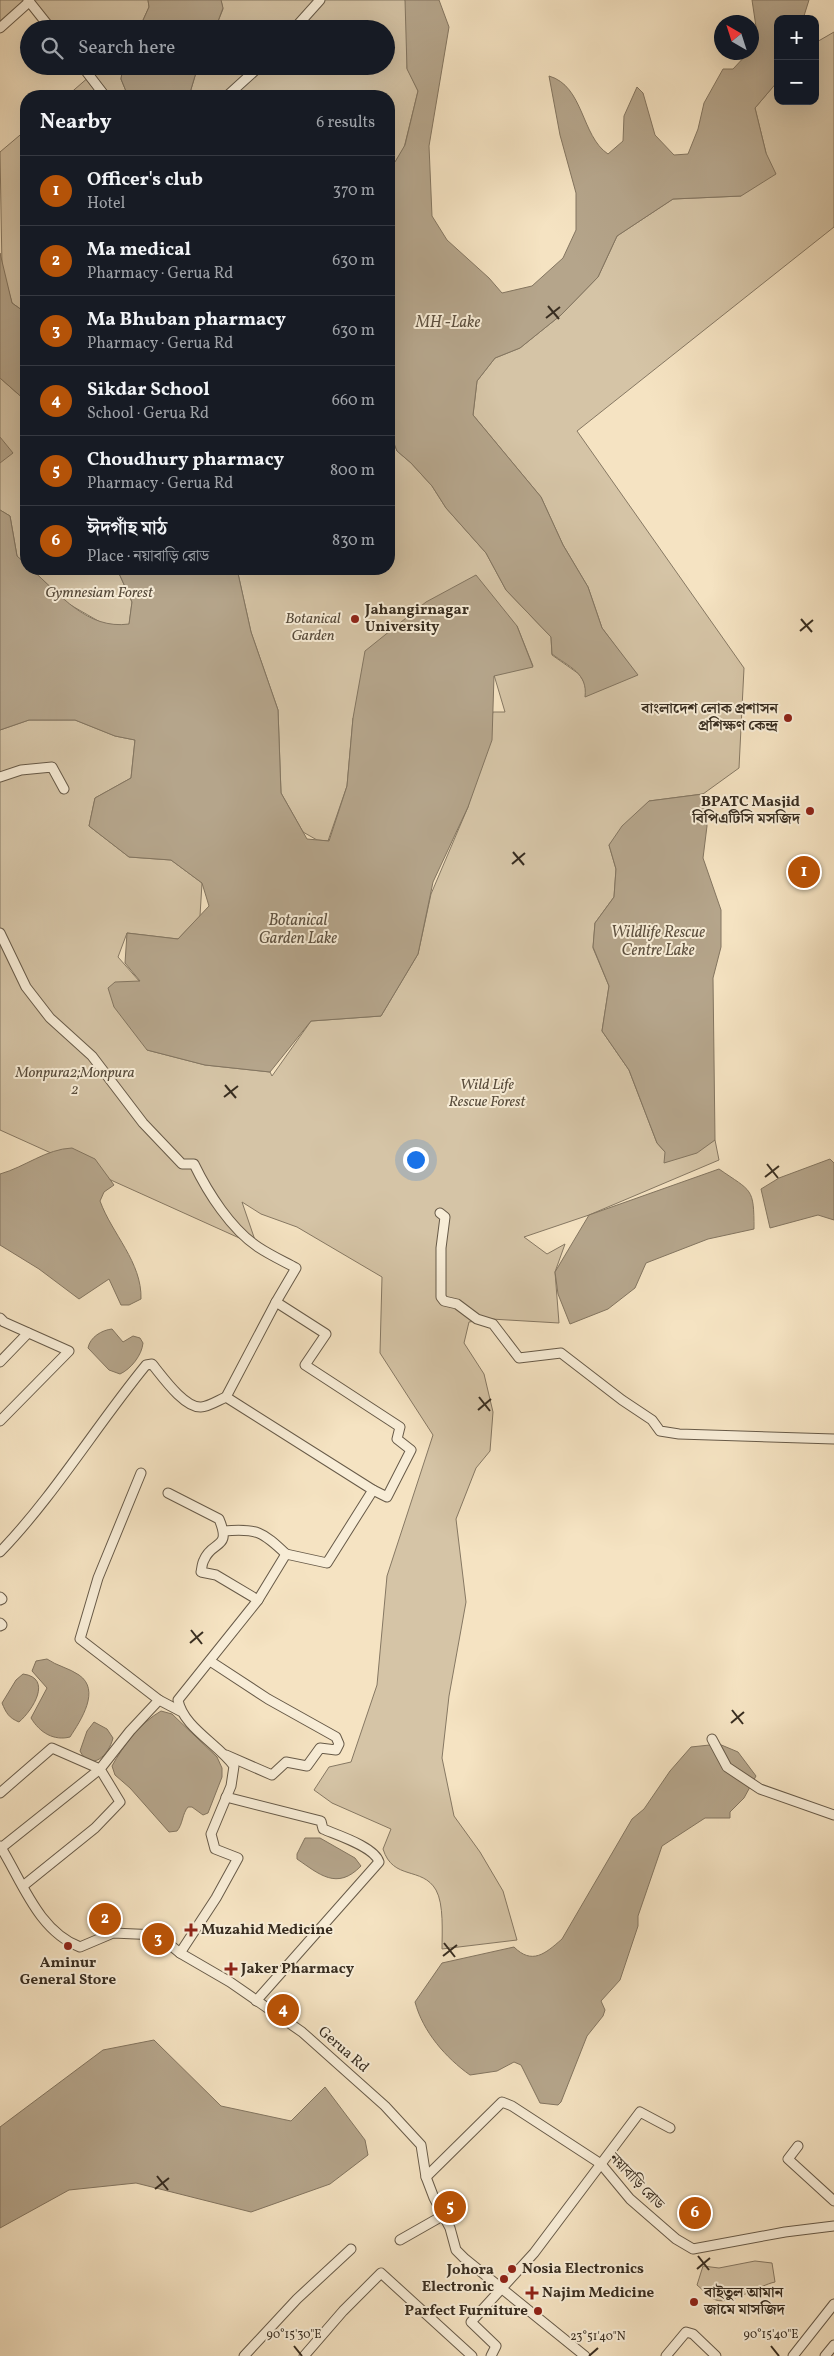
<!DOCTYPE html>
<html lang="en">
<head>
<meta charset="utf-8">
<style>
	body { margin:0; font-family:Vollkorn,"Noto Serif Bengali",serif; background:#20242c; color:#f1f3f6 }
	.controls { position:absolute; right:15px; top:15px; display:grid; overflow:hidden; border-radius:10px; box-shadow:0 5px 20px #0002 }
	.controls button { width:45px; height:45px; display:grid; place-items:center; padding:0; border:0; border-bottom:1px solid #363941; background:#171b24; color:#f1f3f6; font:25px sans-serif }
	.compass { position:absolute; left:714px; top:15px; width:45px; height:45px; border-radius:50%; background:#171b24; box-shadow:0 5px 20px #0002; rotate:321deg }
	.you { position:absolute; left:415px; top:1159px; width:18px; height:18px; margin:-12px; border:4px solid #fff; border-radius:50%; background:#1a73e8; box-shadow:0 0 0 8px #1a73e833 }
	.badge { display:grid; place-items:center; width:32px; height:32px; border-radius:50%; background:#b45309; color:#fff; font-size:16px; font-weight:700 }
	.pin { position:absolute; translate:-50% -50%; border:2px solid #fff; box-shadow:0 1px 5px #0006 }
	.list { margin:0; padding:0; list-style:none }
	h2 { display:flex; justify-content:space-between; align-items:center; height:65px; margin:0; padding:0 20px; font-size:21px }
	h2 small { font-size:16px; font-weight:400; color:#9ea1a6 }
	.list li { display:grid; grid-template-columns:32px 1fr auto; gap:15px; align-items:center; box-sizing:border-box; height:70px; padding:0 20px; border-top:1px solid #363941 }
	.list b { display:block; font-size:19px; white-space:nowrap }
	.list p { margin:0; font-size:16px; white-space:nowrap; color:#9ea1a6 }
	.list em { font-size:16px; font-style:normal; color:#9ea1a6 }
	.icon { flex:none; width:28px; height:28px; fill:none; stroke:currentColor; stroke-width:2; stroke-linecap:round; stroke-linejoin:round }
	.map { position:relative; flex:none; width:834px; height:2356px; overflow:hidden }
	.search { position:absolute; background:#171b24; box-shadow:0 5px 20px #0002; left:20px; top:20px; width:375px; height:55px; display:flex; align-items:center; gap:12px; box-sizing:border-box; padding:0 18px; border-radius:28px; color:#9ea1a6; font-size:19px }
	.panel { position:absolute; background:#171b24; box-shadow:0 5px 20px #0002; left:20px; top:90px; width:375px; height:485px; border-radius:20px }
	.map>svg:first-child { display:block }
	.green { fill:#d5c4a6; stroke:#867863 }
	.water { fill:#b5a58b; stroke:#837560 }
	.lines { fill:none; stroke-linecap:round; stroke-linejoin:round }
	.minor-casing { stroke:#675a48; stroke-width:11 }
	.minor { stroke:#f8edd7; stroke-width:9 }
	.ticks { fill:none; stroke:#382d20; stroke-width:2 }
	.poi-dot { fill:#8f2418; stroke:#f8edd7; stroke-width:2 }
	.labels { text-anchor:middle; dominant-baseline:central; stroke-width:4; stroke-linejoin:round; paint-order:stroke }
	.park-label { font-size:15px; font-style:italic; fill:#574b3b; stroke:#f8edd7 }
	.poi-label { font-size:15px; font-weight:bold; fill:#382d20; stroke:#f8edd7; text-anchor:start }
	.street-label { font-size:15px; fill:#382d20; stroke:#f8edd7 }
	.water-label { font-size:16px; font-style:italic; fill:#5e5140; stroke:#f8edd7 }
	.ticks-label { font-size:12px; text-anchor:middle; fill:#382d20; stroke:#f8edd7; stroke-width:4; stroke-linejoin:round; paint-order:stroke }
</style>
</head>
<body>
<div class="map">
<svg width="834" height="2356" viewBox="0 0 834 2356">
	<rect width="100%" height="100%" fill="#f5e3c2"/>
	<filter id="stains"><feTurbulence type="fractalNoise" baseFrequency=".004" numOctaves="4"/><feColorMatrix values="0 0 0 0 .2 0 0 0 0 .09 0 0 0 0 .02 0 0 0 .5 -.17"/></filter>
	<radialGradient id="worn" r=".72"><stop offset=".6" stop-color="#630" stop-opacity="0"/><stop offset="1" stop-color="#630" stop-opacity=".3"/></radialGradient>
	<g class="green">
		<polygon points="0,0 148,0 149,7 139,29 51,29 29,2 0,28"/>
		<polygon points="221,0 405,0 408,10 407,68 418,91 404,148 395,162 389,162 389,96 189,96 198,66 386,66 386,29 215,29 223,9"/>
		<path d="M834,32V227L577,431L744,668L739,768L703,794L649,801L609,845L616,869L614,897L595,923L593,948L609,986L602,1031L629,1070L657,1143L665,1152L715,1140L719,1160L589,1215L524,1237L547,1254L565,1244L555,1272L559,1323L491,1319L469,1322L464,1343L484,1374L493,1412L490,1451L476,1468L456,1519L466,1602L449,1696L442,1758L454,1816L480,1852L503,1891L517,1940L442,1949C442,1933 444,1904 436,1890C422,1866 393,1881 383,1849L391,1829L332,1803L314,1790L329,1767L351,1762L377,1685L387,1576L433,1435L380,1353L382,1277L297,1227L261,1214L242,1202L257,1246L0,1130V730L29,720H75L115,736L135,740L131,778L95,798L89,826L129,857L171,860L202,883L200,916L178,939L127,933L118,957L140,982L147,1050L205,1065L270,1072L272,1076L311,1021L381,1016L418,954L431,894L468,807L493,712H505L494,675L533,666L517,626L353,718L347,786L328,841L317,840L303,832L281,793L278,710L251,632L237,569H389V430L397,451L411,463L432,486L446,508L486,553L506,590L551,637L552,655L579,674L586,685L637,675L602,628L588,587L563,545L541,497L473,415L477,381L495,358L520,348L561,315L598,277L617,236L673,199L741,196L766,153L755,108L778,81V101H815V43Z"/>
		<polygon points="82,66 123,66 121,79 128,96 67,96 90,76"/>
		<polygon points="26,130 26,313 12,303 2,267 0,152"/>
		<polygon points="0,378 26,401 26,565 17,556 10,516 0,510"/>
		<polygon points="31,569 117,569 132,602 129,625 107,626 67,603"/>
		<path d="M755,2261L772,2263L775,2282C760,2285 730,2305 716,2300C710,2298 702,2289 697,2285L703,2266L719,2268Z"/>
	</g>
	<g class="water">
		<polygon points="148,0 221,0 223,8 215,29 139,29 149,7"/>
		<path d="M405,0H439L449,27L429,146L432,216L447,240L489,278L502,293L532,286L563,258L576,230V193L560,135L549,76C584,86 581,136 608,154L623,141L624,116L637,87L643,93L655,135L674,155L688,154L698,129L704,103L723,69H733L748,53L752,52V48L758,40L752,0H809L803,19H778V81L755,108L766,153L776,174L741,196L673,199L617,236L598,277L561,315L520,348L495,358L477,381L473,415L541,497L563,545L588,587L602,628L638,675L585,697C588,673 569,667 552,654L551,637L506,590L486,553L446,508L432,486L411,463L397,451L389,430V162H395L405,145L418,91L407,69Z"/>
		<polygon points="123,66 198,66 189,96 128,96 121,79"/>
		<polygon points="0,253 12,303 26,313 26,401 0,378"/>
		<polygon points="0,437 13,453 0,463"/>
		<path d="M0,510L10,516L17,556L26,564V569H31C60,594 87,630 129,624L132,602L117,569H237L251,632L278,710L281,793L307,839L329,841L347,786L353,718L365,651L426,602L476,575L517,626L533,667L494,676L492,740L468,807L433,882L418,954L381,1016L311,1021L270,1072L205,1065L147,1050L114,1007L108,988L115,982L140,981L125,963L127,933L178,939L209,906L202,883L171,860L129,857L89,826L95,798L131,778L135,740L115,736L75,720H29L0,730Z"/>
		<polygon points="703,794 707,826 703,858 721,910 721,947 713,978 715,1140 697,1153 664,1163 665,1152 657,1143 629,1070 602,1031 609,986 593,947 595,923 614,897 616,869 609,845 622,826 649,801"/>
		<path d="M72,1148L95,1159L114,1185L104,1192L100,1201C112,1234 142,1262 141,1299L129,1305H121L109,1279L79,1299L39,1269L0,1245V1174C25,1167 46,1149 72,1148Z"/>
		<polygon points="830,1159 834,1163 834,1220 818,1215 770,1228 761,1189 779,1178"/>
		<path d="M719,1169C752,1192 754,1187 754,1229L708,1239L646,1263L635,1288L608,1309L570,1324L558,1294L555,1272L589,1215Z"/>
		<path d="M112,1329L123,1342L133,1336L140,1338L143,1343C142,1355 131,1369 120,1374L109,1370L88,1348C90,1337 102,1330 112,1329Z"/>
		<path d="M47,1659C57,1666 69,1668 79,1675C101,1690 81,1720 70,1737C54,1741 40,1733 31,1718L47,1688L32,1671L36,1661Z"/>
		<path d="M23,1674C53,1678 33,1710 19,1722C9,1718 6,1713 2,1703L16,1680Z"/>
		<path d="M161,1711L172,1714L217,1757L222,1768V1777L208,1813L203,1815L192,1807H188C182,1814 183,1824 177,1831L169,1832L130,1788L115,1775L112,1766C123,1746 140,1723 161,1711Z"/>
		<path d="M94,1722L107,1729L113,1738C109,1755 91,1773 80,1751L87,1731Z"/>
		<path d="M719,1744L738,1752L756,1776L744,1798L730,1812V1818H705L662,1846L638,1916V1926L620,1980L601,2001L605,2010L603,2016L587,2036L561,2102L558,2105L540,2103L521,2065L514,2062L497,2071L470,2075C446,2058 423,2032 415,2002L442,1963L514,1947C532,1965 545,1954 562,1939L632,1819L644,1809L670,1771L691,1747Z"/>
		<path d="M305,1838H320L355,1858L361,1866C337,1891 319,1874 297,1859V1854Z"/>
		<polygon points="154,2040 221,2106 291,2121 325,2087 365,2140 368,2155 330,2184 251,2212 136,2183 69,2190 0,2228 0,2127 103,2050"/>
	</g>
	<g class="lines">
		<defs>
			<g id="minor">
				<polyline points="28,0 51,29"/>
				<polyline points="0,28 29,2"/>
				<polyline points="294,29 320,0"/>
				<polyline points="82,66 105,96"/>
				<polyline points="227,96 260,66"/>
				<polyline points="0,777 21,770 52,767 64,789"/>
				<path d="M0,933L26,987L50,1018L92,1056L143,1123L182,1164H194C208,1193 231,1229 258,1247C270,1255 283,1261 296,1268L276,1302L326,1334L305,1365L400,1427L397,1439L411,1450L387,1497L373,1490"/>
				<polyline points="440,1213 445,1217 441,1248 441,1297 444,1301 457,1304 477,1319 493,1324 519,1358 561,1353 622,1400 652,1420 660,1431 679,1434 834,1439"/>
				<polyline points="0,1318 4,1322 69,1351 0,1421"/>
				<polyline points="0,1362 28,1333"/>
				<polyline points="226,1397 276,1302"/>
				<polyline points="141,1473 98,1578 80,1639 159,1700"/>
				<path d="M168,1493L219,1519C232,1550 212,1540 204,1560C202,1563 202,1568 201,1572L216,1575L258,1600"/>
				<path d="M224,1531C257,1528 263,1532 286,1554"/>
				<path d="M0,1552C54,1496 96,1426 146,1365L152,1364C162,1376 184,1408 201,1407C208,1407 219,1400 226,1397L373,1490L327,1563L286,1554L258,1600L178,1700C183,1727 218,1744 234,1766L231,1786L211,1834L215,1849L238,1858L216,1898L180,1953"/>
				<polyline points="0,1597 2,1599 0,1600"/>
				<polyline points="0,1623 2,1625 0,1626"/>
				<polyline points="210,1661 268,1699 336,1737 339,1744 336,1750 320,1748 307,1766 286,1762 272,1775 226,1755"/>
				<polyline points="712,1739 727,1767 760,1789 834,1815"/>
				<polyline points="0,1793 52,1748 100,1769 1,1848"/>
				<path d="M226,1797L321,1821L323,1829C337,1835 375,1847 379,1862L256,2001"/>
				<path d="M0,1846C22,1881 38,1931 80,1947L113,1933L158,1935L180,1953L230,1982L302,2032L385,2106L421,2145L426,2177L434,2198L450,2228L456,2250L464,2258L585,2356"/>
				<polyline points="23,1886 95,1828 120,1802 100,1769 130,1731 159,1700 180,1711"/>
				<polyline points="798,2146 788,2159 834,2201"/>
				<polyline points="426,2177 502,2102 512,2106 601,2164 630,2199 676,2239 693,2249 785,2232 834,2226"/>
				<polyline points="400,2240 444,2215"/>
				<polyline points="244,2356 297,2299 351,2249"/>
				<polyline points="304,2356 343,2311 381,2273 472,2356"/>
				<polyline points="491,2356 496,2346 471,2322 534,2253 640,2112 670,2128"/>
				<polyline points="666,2356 686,2332 693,2334 716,2356"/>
				<polyline points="793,2356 834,2304"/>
				<polyline points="825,2356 834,2345"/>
			</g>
		</defs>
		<use href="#minor" class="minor-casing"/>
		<use href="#minor" class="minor"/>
	</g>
	<path class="ticks" d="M548,306L559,319M546,318L560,307M801,619L812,632M800,631L813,620M513,852L524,865M512,864L525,853M225,1085L236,1098M224,1097L238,1086M767,1164L778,1178M765,1177L779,1166M479,1397L490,1411M478,1410L491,1399M191,1630L202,1644M190,1643L203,1632M732,1710L743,1724M731,1723L744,1712M444,1943L455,1957M443,1956L457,1945M157,2176L168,2190M155,2189L169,2178M698,2256L709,2270M697,2269L710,2258M294,2346L302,2356M771,2346L779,2356M589,2356L598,2348"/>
	<g class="poi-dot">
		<circle cx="355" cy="619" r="5"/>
		<circle cx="788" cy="718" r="5"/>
		<circle cx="810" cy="811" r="5"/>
		<path d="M188.5 1922.5h5v5h5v5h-5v5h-5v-5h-5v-5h5z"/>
		<circle cx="68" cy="1946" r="5"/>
		<path d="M228.5 1961.5h5v5h5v5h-5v5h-5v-5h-5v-5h5z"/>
		<circle cx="512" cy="2269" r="5"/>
		<circle cx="504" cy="2279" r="5"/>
		<path d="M529.5 2285.5h5v5h5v5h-5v5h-5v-5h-5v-5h5z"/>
		<circle cx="694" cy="2302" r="5"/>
		<circle cx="538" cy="2311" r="5"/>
	</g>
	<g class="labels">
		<g class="park-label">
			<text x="99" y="593">Gymnesiam Forest</text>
			<text x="313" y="619">Botanical<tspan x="313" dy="17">Garden</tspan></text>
			<text x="75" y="1073">Monpura2;Monpura<tspan x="75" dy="17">2</tspan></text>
			<text x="487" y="1085">Wild Life<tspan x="487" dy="17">Rescue Forest</tspan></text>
		</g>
		<g class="poi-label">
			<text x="365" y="610">Jahangirnagar<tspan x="365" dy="17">University</tspan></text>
			<text x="778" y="709" text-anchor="end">বাংলাদেশ লোক প্রশাসন<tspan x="778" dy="17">প্রশিক্ষণ কেন্দ্র</tspan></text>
			<text x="800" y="802" text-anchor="end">BPATC Masjid<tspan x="800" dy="17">বিপিএটিসি মসজিদ</tspan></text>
			<text x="201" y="1930">Muzahid Medicine</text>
			<text x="68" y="1963" text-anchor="middle">Aminur<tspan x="68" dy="17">General Store</tspan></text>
			<text x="241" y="1969">Jaker Pharmacy</text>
			<text x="522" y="2269">Nosia Electronics</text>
			<text x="494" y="2270" text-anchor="end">Johora<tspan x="494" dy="17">Electronic</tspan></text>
			<text x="542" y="2293">Najim Medicine</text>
			<text x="704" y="2293">বাইতুল আমান<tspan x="704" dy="17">জামে মাসজিদ</tspan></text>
			<text x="528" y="2311" text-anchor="end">Parfect Furniture</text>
		</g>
		<g class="street-label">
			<text transform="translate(343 2050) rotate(41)">Gerua Rd</text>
			<text transform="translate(636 2182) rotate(46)">নয়াবাড়ি রোড</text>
		</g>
		<g class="water-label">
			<text x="448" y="323">MH -Lake</text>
			<text x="298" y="921">Botanical<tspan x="298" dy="18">Garden Lake</tspan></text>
			<text x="658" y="933">Wildlife Rescue<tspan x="658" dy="18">Centre Lake</tspan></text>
		</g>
	</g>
	<g class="ticks-label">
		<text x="294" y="2338">90°15'30"E</text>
		<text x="771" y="2338">90°15'40"E</text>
		<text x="598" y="2340">23°51'40"N</text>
	</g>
	<rect width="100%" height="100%" filter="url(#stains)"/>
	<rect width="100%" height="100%" fill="url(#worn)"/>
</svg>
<div class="controls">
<button>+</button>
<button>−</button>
</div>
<svg class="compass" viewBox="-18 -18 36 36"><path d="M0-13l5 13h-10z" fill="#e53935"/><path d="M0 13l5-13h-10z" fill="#9ea1a6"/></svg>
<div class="you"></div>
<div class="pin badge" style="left:804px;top:872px">1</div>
<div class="pin badge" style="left:105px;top:1919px">2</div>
<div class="pin badge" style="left:158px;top:1939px">3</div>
<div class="pin badge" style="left:283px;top:2010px">4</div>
<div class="pin badge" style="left:450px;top:2207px">5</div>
<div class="pin badge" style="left:695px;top:2213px">6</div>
<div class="search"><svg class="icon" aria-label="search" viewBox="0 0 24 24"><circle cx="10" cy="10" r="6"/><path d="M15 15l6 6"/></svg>Search here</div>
<section class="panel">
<h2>Nearby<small>6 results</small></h2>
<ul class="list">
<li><span class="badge">1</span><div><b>Officer's club</b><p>Hotel</p></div><em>370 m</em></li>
<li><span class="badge">2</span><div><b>Ma medical</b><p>Pharmacy · Gerua Rd</p></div><em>630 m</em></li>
<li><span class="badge">3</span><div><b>Ma Bhuban pharmacy</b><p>Pharmacy · Gerua Rd</p></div><em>630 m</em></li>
<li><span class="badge">4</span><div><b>Sikdar School</b><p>School · Gerua Rd</p></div><em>660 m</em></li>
<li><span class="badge">5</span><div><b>Choudhury pharmacy</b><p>Pharmacy · Gerua Rd</p></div><em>800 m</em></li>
<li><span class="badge">6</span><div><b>ঈদগাঁহ মাঠ</b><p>Place · নয়াবাড়ি রোড</p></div><em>830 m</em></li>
</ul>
</section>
</div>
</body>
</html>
